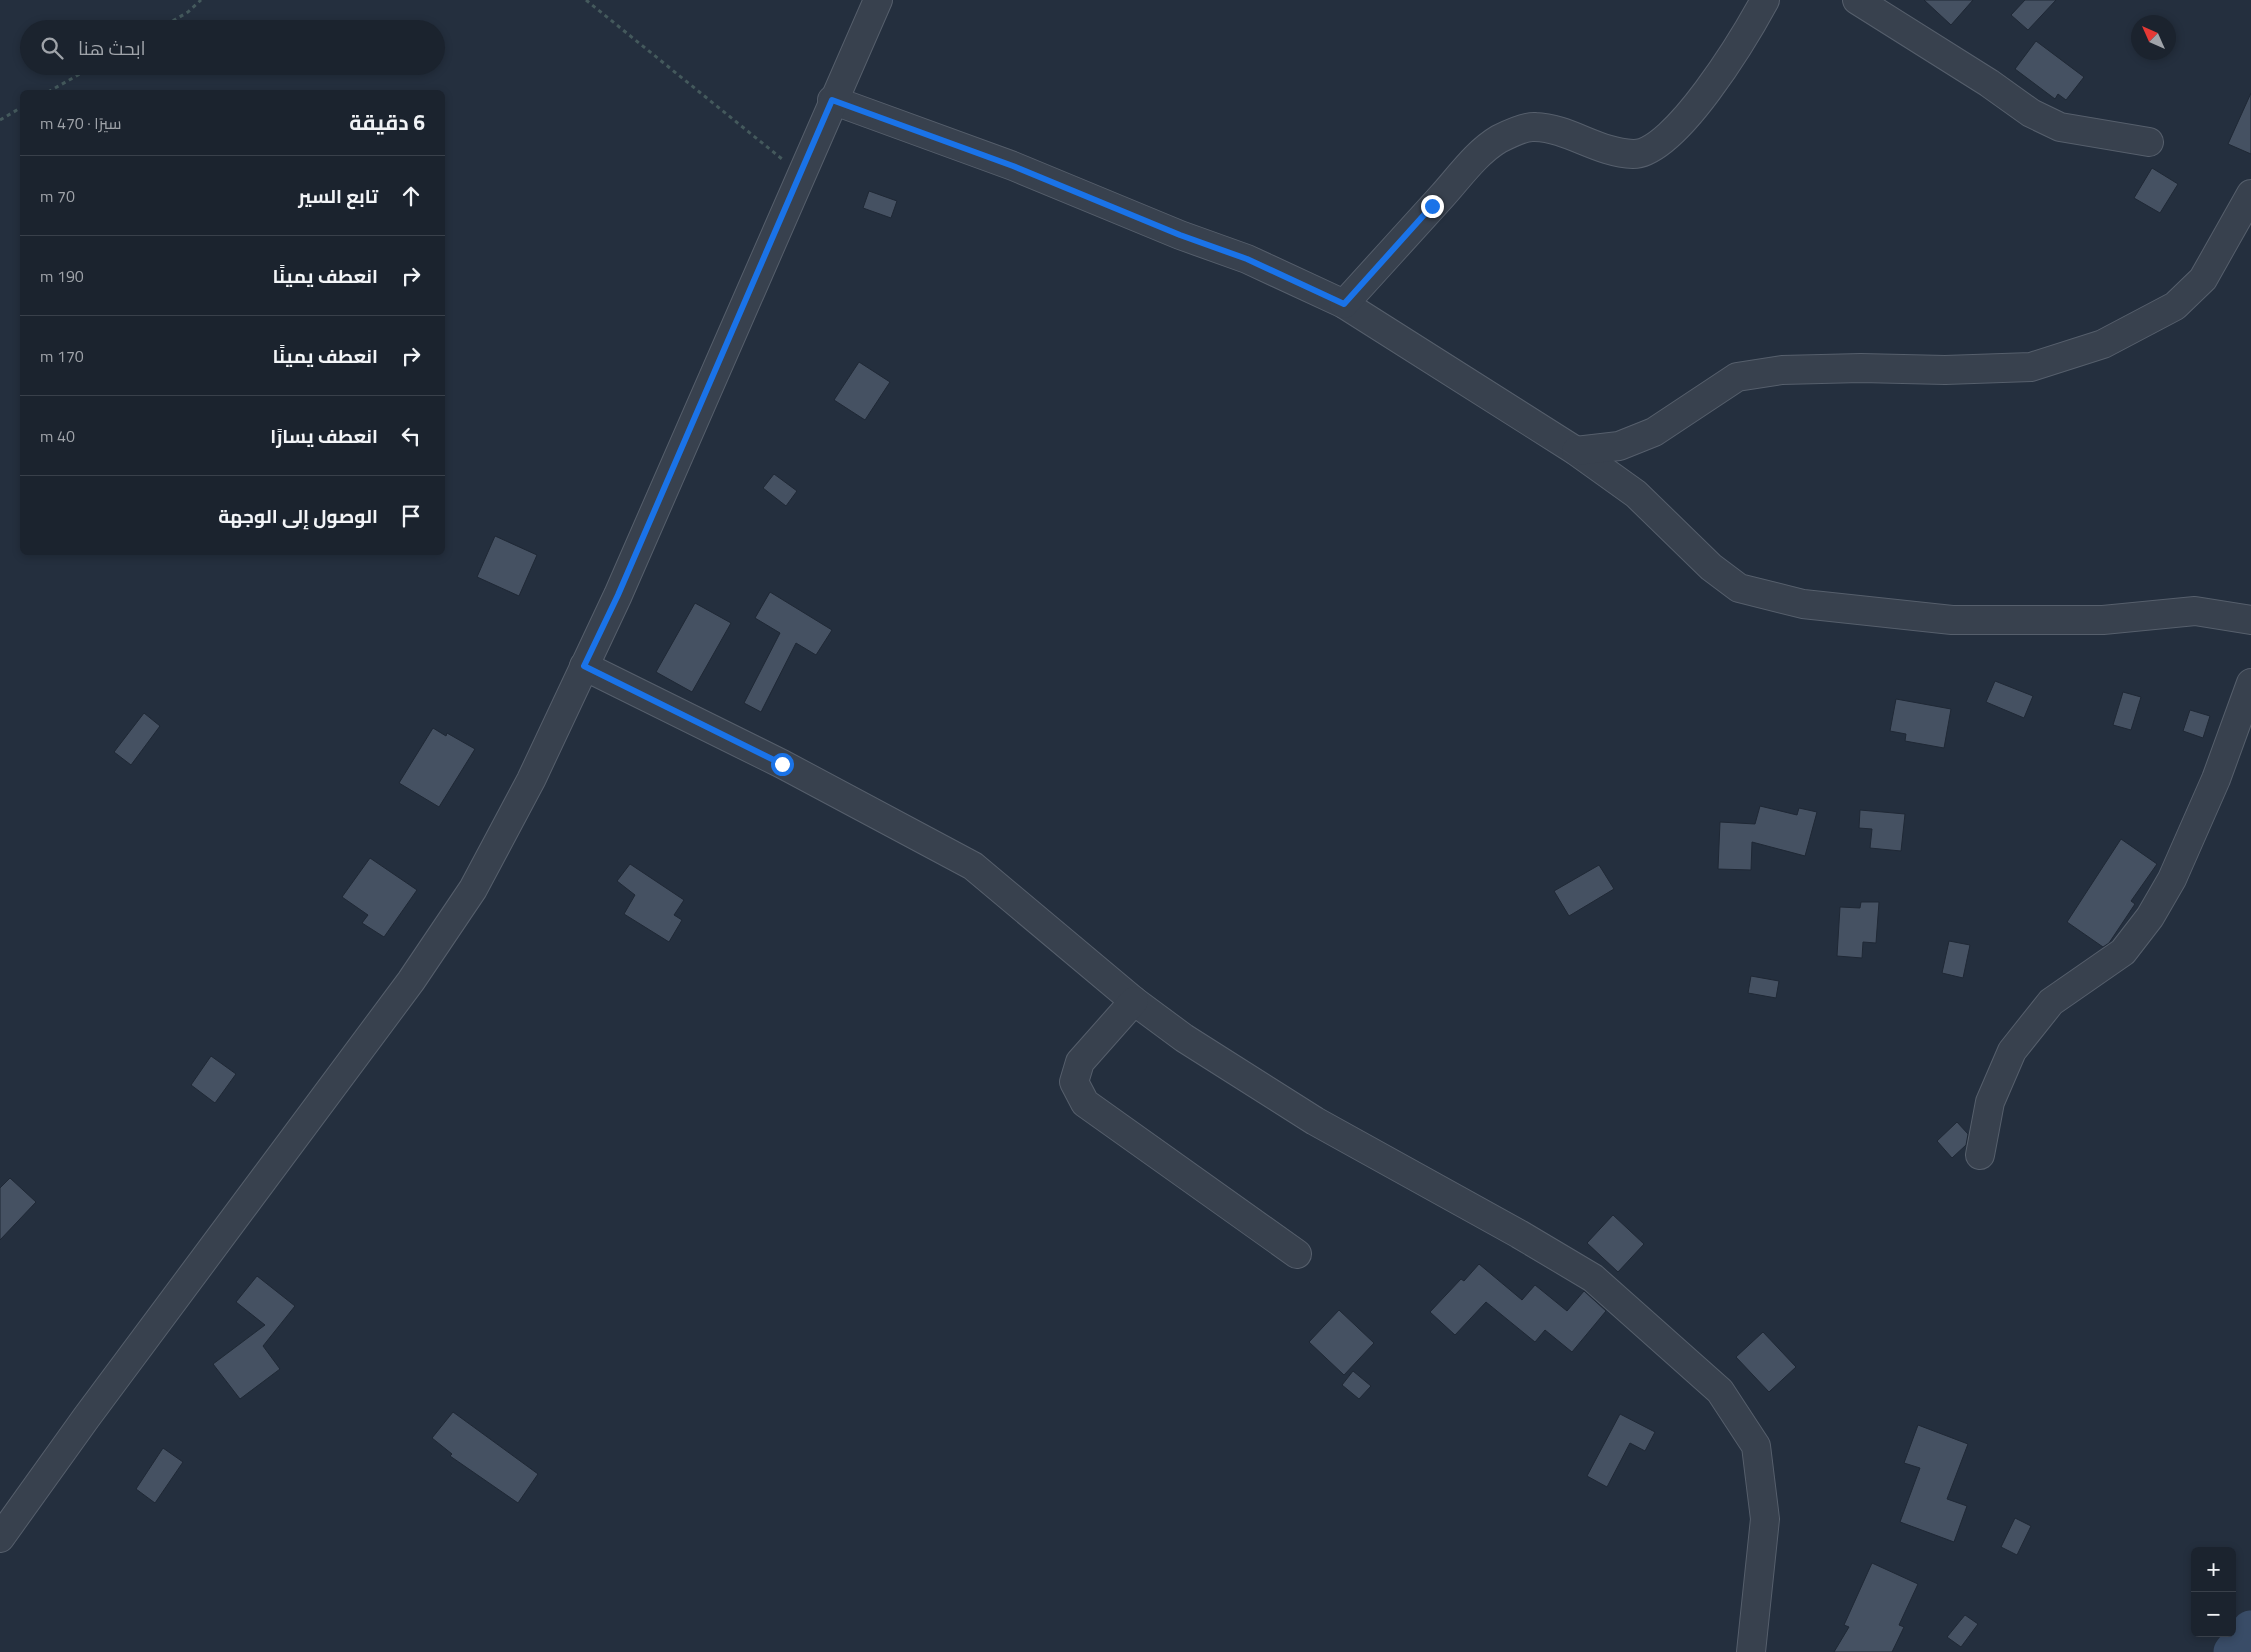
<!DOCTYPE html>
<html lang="ar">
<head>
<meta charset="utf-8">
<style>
	body { margin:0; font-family:"Titillium Web",Cairo,sans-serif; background:#282f3a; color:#f1f3f6; direction:rtl }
	.controls { position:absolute; right:15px; bottom:15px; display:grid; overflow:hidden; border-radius:8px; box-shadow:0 2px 8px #0003 }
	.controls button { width:45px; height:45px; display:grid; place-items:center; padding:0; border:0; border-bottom:1px solid #39404a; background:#1b232e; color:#f1f3f6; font:25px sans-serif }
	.compass { position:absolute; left:2131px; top:15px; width:45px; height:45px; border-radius:50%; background:#1b232e; box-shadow:0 2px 8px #0003; rotate:315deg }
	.stop { position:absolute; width:15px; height:15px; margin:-11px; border:4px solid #1a73e8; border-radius:50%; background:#fff }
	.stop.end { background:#1a73e8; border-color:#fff; box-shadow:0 1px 5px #0008 }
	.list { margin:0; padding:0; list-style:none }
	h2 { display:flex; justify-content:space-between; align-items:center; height:65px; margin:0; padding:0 20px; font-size:21px }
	h2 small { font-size:16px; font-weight:400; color:#a0a4aa }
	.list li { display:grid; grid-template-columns:32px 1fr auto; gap:15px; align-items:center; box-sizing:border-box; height:80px; padding:0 20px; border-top:1px solid #39404a }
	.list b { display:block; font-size:19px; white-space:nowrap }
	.list em { font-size:16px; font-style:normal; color:#a0a4aa }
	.icon { flex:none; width:28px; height:28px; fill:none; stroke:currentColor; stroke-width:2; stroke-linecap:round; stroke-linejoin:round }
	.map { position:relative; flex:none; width:2251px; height:1652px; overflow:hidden; direction:ltr }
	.search { position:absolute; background:#1b232e; box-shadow:0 2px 8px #0003; left:20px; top:20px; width:425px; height:55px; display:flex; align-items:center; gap:12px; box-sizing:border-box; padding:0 18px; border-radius:28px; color:#a0a4aa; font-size:19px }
	.panel { position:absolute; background:#1b232e; box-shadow:0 2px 8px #0003; left:20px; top:90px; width:425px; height:465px; border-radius:8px; direction:rtl }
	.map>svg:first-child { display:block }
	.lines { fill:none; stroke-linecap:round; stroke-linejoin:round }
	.river { stroke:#394c67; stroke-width:39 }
	.building { fill:#455162; stroke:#1f2835 }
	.minor-casing { stroke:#565f6c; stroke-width:30 }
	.path { stroke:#44595c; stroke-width:3; stroke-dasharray:4 4; stroke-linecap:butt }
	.minor { stroke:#38414e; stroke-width:28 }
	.route { stroke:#1a73e8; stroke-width:6 }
</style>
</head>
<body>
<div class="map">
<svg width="2251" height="1652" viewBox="0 0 2251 1652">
	<rect width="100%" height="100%" fill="#242f3e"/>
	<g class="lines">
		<polyline class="river" points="2233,1652 2251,1630"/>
	</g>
	<g class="building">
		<polygon points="1924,0 1973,0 1951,25"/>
		<polygon points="2025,0 2056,0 2028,30 2011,15"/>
		<polygon points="2036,41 2084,77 2066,100 2058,94 2055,99 2015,69"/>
		<polygon points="2251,93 2251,154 2228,144"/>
		<polygon points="2152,168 2178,184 2160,213 2134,198"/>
		<polygon points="869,191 897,201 891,218 863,208"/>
		<polygon points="859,362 890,382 865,420 834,400"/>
		<polygon points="774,474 797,491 786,506 763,488"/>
		<polygon points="495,536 537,555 519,596 477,577"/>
		<polygon points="770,592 832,630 816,655 796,643 761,712 744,703 780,633 755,618"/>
		<polygon points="695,603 731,623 692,692 656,672"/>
		<polygon points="1995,681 2033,696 2024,718 1986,702"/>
		<polygon points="2123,692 2141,697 2131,730 2113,725"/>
		<polygon points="1896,699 1951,709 1944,748 1905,741 1906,734 1890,731"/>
		<polygon points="2190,710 2210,716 2203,738 2183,731"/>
		<polygon points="144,713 160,726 131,765 114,752"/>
		<polygon points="433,728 446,736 447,733 475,749 439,807 399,783"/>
		<polygon points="1760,806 1797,815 1799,808 1817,812 1805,856 1752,842 1751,870 1718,869 1720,822 1755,824"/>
		<polygon points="1860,810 1905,814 1901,851 1870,848 1872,829 1859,828"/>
		<polygon points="2121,839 2157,864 2131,901 2135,904 2109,943 2103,947 2067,922"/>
		<polygon points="370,858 417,890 384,937 362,923 368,915 342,897"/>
		<polygon points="630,864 684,900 674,915 682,920 669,942 624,914 635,895 617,881"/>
		<polygon points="1599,865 1614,889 1569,916 1554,891"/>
		<polygon points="1861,902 1879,902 1876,943 1863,942 1862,958 1837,956 1840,907 1860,908"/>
		<polygon points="1949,941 1970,945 1963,978 1942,973"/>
		<polygon points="1751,976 1779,981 1776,998 1748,993"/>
		<polygon points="211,1056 236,1074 215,1103 191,1085"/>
		<polygon points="1957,1122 1968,1134 1966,1145 1952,1158 1937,1141"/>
		<polygon points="10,1178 36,1202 0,1240 0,1188"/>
		<polygon points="1613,1215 1644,1244 1618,1272 1587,1243"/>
		<polygon points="1479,1264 1522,1300 1535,1285 1567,1311 1584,1291 1606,1311 1572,1352 1545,1330 1535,1342 1486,1302 1455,1335 1430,1312 1461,1279 1464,1281"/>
		<polygon points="257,1276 295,1306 263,1346 280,1369 240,1399 213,1364 265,1325 236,1302"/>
		<polygon points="1339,1310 1374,1343 1344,1375 1309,1342"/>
		<polygon points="1763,1332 1796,1367 1769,1392 1736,1357"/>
		<polygon points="1353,1371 1371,1386 1359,1399 1342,1385"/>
		<polygon points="453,1412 538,1474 518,1503 450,1456 452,1454 432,1438"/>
		<polygon points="1620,1414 1655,1432 1645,1451 1630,1443 1607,1487 1587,1476"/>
		<polygon points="1918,1425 1968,1444 1947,1499 1967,1506 1954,1542 1900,1522 1920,1468 1904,1463"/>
		<polygon points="163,1448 183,1462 155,1503 136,1489"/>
		<polygon points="2015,1518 2031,1526 2017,1555 2001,1547"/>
		<polygon points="1872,1563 1918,1584 1899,1625 1904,1627 1892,1652 1834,1652 1849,1627 1844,1625"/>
		<polygon points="1965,1615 1978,1624 1961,1647 1947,1637"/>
	</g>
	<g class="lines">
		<defs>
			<g id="minor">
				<polyline points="1857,0 1989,83 2031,113 2060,127 2149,142"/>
				<polyline points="832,100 1013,166 1180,235 1247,259 1344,304 1576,451 1636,494 1711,567 1739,588 1803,604 1952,620 2103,620 2195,611 2251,620"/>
				<path d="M1344,304C1377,268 1410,231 1443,195C1460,176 1477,152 1499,139C1507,135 1526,126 1535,127C1569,128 1598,153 1633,154C1675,155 1746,35 1765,0"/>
				<polyline points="1576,451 1619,446 1654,432 1737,377 1782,370 1861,368 1945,370 2031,367 2103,344 2175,306 2203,279 2251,194"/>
				<polyline points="584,666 782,764 973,866 1134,1001 1184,1038 1315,1121 1519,1234 1593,1278 1720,1391 1756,1446 1765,1519 1751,1652"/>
				<polyline points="1134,1001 1080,1062 1074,1082 1085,1103 1297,1254"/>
				<polyline points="1980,1155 1990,1102 2012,1051 2051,1002 2123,952 2150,917 2172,879 2216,779 2251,683"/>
				<polyline points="0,1538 86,1418 411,981 473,889 531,780 618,595 878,0"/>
			</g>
		</defs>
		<use href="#minor" class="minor-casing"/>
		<g class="path">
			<polyline points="586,0 782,159"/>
			<polyline points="159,29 188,12 201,0"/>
			<polyline points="48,92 94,66"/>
			<polyline points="0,120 22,107"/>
		</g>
		<use href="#minor" class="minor"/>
	</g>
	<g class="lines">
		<polyline class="route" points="782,764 584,666 618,595 832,100 1013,166 1180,235 1247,259 1344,304 1432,206"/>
	</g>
</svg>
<div class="controls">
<button>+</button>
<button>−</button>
</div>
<svg class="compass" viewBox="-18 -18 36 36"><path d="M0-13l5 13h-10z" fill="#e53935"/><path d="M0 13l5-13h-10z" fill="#a0a4aa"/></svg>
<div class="stop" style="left:782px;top:764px"></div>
<div class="stop end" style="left:1432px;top:206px"></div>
<div class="search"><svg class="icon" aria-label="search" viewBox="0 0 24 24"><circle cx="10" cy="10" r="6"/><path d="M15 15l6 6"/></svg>ابحث هنا</div>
<section class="panel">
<h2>6 دقيقة<small>سيرًا · 470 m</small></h2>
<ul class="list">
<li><svg class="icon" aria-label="ahead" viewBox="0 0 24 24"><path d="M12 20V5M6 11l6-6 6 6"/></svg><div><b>تابع السير</b></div><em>70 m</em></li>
<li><svg class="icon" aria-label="right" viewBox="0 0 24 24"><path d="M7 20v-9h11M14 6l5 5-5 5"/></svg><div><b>انعطف يمينًا</b></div><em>190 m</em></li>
<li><svg class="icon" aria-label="right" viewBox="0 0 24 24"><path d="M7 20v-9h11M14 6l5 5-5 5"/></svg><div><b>انعطف يمينًا</b></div><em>170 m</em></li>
<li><svg class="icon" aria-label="left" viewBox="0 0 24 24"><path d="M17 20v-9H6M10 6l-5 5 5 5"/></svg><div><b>انعطف يسارًا</b></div><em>40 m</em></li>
<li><svg class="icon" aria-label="arrive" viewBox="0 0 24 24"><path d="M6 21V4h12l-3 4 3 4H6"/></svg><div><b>الوصول إلى الوجهة</b></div></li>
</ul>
</section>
</div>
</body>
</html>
